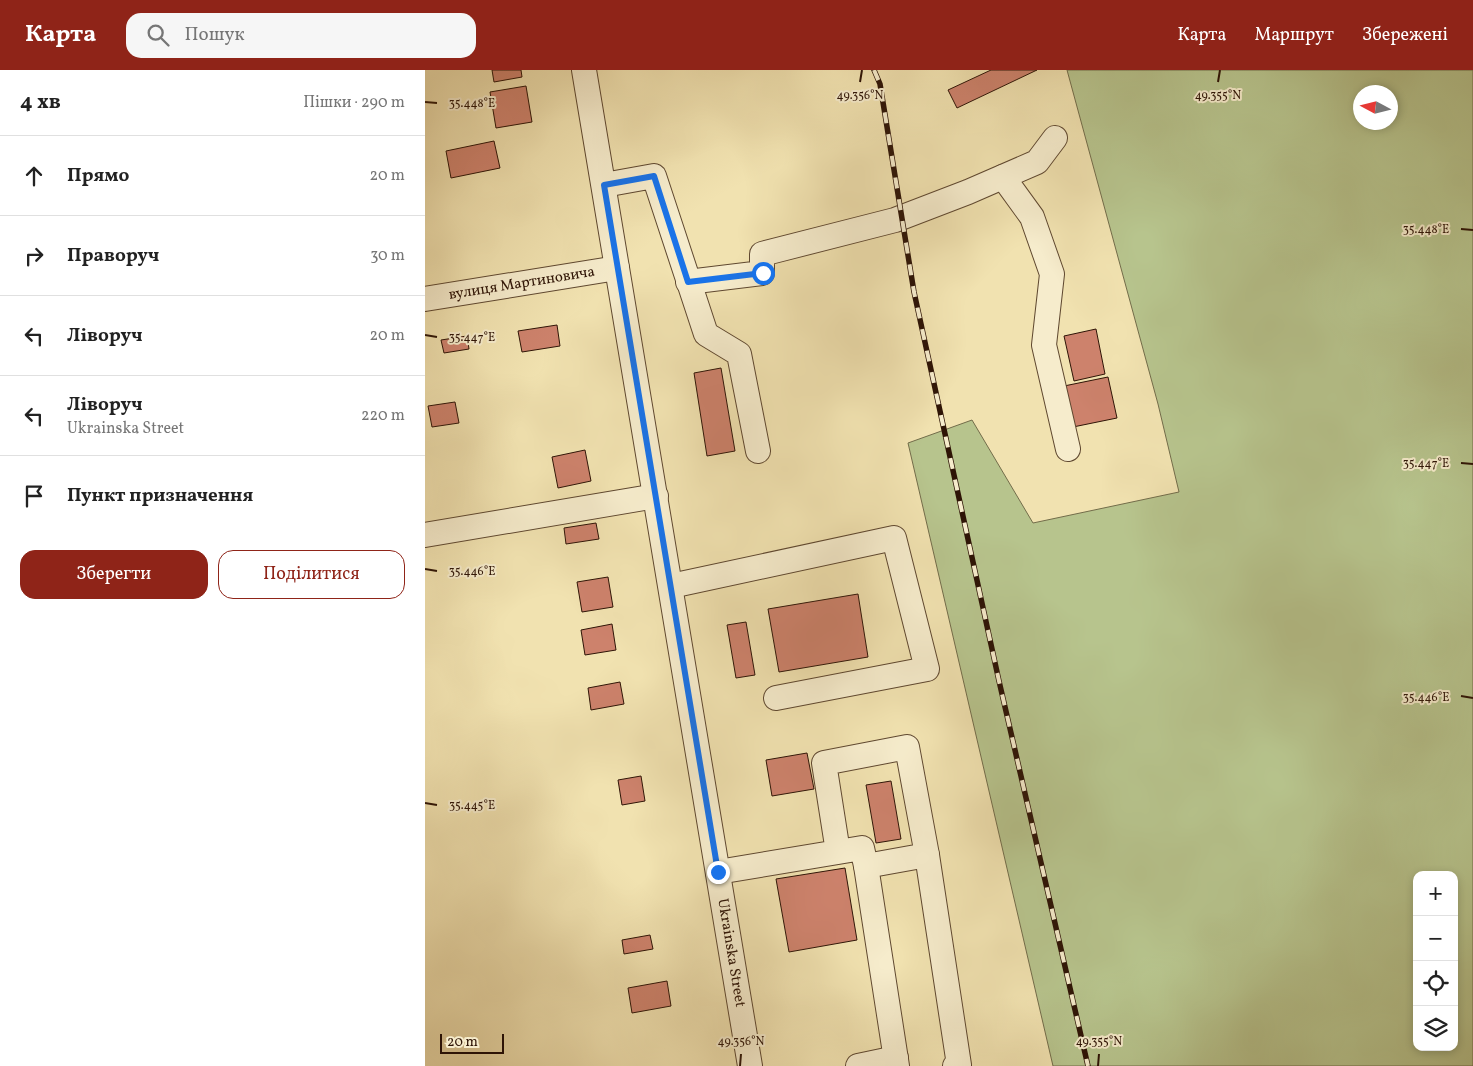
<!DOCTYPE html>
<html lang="uk">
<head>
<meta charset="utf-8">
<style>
	body { margin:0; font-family:Vollkorn,serif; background:#f6f6f6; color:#222 }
	.controls { position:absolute; right:15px; bottom:15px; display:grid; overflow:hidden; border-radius:10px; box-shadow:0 2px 8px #0003 }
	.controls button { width:45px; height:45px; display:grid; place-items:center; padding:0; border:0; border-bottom:1px solid #e0e0e0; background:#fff; color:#222; font:25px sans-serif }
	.compass { position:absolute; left:928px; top:15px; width:45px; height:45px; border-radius:50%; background:#fff; box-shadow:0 2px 8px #0003; rotate:277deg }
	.scale { position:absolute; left:15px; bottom:12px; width:64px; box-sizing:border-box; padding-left:5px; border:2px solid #2e1406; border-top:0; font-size:14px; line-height:18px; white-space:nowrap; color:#2e1406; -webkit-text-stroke:4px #f6eccc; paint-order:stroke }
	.stop { position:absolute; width:15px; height:15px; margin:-11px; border:4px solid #1a73e8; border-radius:50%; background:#fff }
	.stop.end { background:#1a73e8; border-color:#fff; box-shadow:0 1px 5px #0008 }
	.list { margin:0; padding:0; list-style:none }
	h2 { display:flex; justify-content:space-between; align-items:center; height:65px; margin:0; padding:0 20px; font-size:21px }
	h2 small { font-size:16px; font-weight:400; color:#767676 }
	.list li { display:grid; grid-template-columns:32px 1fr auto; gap:15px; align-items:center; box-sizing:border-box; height:80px; padding:0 20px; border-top:1px solid #e0e0e0 }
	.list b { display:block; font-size:19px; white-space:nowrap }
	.list p { margin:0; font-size:16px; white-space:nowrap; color:#767676 }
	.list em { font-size:16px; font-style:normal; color:#767676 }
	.actions { display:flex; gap:10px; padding:15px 20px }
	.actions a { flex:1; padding:11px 0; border:1px solid #8f2418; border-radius:15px; text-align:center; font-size:18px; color:#8f2418 }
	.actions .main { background:#8f2418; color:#fff }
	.icon { flex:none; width:28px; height:28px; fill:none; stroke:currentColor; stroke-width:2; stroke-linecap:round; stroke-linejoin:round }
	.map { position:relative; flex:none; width:1048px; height:996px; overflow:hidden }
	header { display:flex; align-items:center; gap:30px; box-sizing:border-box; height:70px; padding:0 25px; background:#8f2418; color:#fff }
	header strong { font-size:24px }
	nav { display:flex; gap:28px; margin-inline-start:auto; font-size:18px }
	.search { width:350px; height:45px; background:#f6f6f6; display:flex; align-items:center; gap:12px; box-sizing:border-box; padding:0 18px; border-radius:15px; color:#767676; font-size:19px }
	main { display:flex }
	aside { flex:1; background:#fff }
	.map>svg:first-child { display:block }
	.green { fill:#b7c48d; stroke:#726c4a; fill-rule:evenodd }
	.building { fill:#cd826c; stroke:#2e1406 }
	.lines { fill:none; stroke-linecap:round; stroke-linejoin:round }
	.minor-casing { stroke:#5f4830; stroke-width:26 }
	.minor { stroke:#f6eccc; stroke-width:24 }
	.rail-casing { stroke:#2e1406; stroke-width:5.5 }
	.rail { stroke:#f6eccc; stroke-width:4; stroke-dasharray:11; stroke-linecap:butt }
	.route { stroke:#1a73e8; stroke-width:6 }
	.ticks { fill:none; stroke:#2e1406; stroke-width:2 }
	.labels { text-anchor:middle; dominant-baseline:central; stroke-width:4; stroke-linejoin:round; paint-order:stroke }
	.street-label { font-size:15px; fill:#2e1406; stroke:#f6eccc }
	.ticks-label { font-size:12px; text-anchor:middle; fill:#2e1406; stroke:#f6eccc; stroke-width:4; stroke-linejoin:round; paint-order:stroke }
</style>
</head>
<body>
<header>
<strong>Карта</strong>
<div class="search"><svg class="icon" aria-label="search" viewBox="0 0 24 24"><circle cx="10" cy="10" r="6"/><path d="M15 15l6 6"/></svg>Пошук</div>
<nav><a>Карта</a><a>Маршрут</a><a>Збережені</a></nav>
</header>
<main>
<aside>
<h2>4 хв<small>Пішки · 290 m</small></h2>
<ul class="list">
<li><svg class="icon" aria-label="ahead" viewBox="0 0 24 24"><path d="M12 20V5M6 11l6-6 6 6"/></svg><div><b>Прямо</b></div><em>20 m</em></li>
<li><svg class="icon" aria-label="right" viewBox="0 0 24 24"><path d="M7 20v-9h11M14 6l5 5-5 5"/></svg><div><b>Праворуч</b></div><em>30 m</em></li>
<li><svg class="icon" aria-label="left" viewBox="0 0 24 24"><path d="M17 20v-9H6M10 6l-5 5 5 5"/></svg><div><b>Ліворуч</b></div><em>20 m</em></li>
<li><svg class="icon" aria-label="left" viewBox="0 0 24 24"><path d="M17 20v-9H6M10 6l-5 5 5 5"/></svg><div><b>Ліворуч</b><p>Ukrainska Street</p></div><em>220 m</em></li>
<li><svg class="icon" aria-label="arrive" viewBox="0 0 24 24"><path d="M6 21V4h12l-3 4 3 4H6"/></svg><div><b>Пункт призначення</b></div></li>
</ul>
<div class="actions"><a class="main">Зберегти</a><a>Поділитися</a></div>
</aside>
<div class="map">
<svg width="1048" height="996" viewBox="0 0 1048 996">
	<rect width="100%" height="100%" fill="#f1e2b0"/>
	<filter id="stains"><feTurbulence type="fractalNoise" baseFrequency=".004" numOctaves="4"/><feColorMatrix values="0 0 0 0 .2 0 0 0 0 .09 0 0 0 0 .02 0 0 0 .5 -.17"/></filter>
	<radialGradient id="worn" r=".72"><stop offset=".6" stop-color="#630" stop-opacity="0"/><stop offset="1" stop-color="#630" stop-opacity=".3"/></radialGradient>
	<path class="green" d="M642,0H1048V996H628L483,373L547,350L608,453L754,422L733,334ZM936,22H966V52H936ZM992,805H1029V977H992Z"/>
	<g class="building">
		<polygon points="67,0 96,0 97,7 69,12"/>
		<polygon points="566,0 612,0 532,38 523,20"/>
		<polygon points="101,16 107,52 71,58 65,22"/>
		<polygon points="69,71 75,98 26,108 21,81"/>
		<polygon points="132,255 135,276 97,282 93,261"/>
		<polygon points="671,259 680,304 649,311 639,266"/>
		<polygon points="42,266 44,279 19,283 16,270"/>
		<polygon points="296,298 310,381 282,386 269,303"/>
		<polygon points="683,307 692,348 648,357 639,316"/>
		<polygon points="30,332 34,353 7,357 3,336"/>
		<polygon points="160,380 166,411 133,418 127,387"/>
		<polygon points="171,453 174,469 141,474 139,458"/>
		<polygon points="183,507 188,537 157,542 152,512"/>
		<polygon points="433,524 443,587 354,602 343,539"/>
		<polygon points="321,552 330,605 311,608 302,555"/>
		<polygon points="187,554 191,580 160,585 156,560"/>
		<polygon points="195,612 199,634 166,640 163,618"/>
		<polygon points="382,683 389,719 347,726 341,690"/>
		<polygon points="216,706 220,731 197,735 193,710"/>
		<polygon points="466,711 476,769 451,773 441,715"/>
		<polygon points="420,798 432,870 364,882 351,809"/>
		<polygon points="225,865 228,879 199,884 197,870"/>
		<polygon points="242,911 246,936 207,943 203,918"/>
	</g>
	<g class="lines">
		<defs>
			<g id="minor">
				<path id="s1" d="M159,0L325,996"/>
				<polyline points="578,107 607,147 627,204 619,275 643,379"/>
				<polyline points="179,115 229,106 281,264 314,284 333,381"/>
				<polyline points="263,212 337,203 337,184 470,150 543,122 612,92 630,68"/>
				<path id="s2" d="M0,229L192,198"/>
				<polyline points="0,465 231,426"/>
				<polyline points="246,516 469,468 502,599 351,628"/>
				<polyline points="502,785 534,995 530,996"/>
				<polyline points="441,796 472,996"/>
				<polyline points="293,802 413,782 399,693 482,677 502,785 441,796 437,778 413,782"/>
				<polyline points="433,996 471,988"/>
			</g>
		</defs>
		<use href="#minor" class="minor-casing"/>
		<use href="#minor" class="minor"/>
		<defs>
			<polyline id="rail" points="449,0 455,14 489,222 574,611 663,996"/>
		</defs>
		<use href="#rail" class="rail-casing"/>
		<use href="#rail" class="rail"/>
	</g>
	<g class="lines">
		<polyline class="route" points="293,802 179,115 229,106 263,212 338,203"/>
	</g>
	<path class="ticks" d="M435,12L437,0M793,12L795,0M0,32L12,33M1036,159L1048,160M0,265L12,267M1036,393L1048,394M0,499L12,501M1036,626L1048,628M0,733L12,735M315,996L316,984M673,996L674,984"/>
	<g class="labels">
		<g class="street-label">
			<text stroke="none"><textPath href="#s2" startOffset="98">вулиця Мартиновича</textPath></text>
			<text stroke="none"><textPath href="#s1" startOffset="895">Ukrainska Street</textPath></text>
		</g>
	</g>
	<g class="ticks-label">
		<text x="435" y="29">49.356°N</text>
		<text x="793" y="29">49.355°N</text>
		<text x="47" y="37">35.448°E</text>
		<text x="1001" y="163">35.448°E</text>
		<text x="47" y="271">35.447°E</text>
		<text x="1001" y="397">35.447°E</text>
		<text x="47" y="505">35.446°E</text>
		<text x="1001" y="631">35.446°E</text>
		<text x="47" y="739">35.445°E</text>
		<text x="316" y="975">49.356°N</text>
		<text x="674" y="975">49.355°N</text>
	</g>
	<rect width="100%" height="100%" filter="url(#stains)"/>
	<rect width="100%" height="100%" fill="url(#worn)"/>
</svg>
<div class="controls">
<button>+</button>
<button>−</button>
<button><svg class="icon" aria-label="locate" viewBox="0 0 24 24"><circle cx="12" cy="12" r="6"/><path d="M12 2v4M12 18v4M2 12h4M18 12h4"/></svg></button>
<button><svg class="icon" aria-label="layers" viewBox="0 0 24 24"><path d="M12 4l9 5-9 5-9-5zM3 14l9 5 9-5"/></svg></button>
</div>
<svg class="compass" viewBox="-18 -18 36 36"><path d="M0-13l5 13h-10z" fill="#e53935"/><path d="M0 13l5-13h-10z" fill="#767676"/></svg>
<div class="scale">20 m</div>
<div class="stop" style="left:338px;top:203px"></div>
<div class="stop end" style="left:293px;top:802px"></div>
</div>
</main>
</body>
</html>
